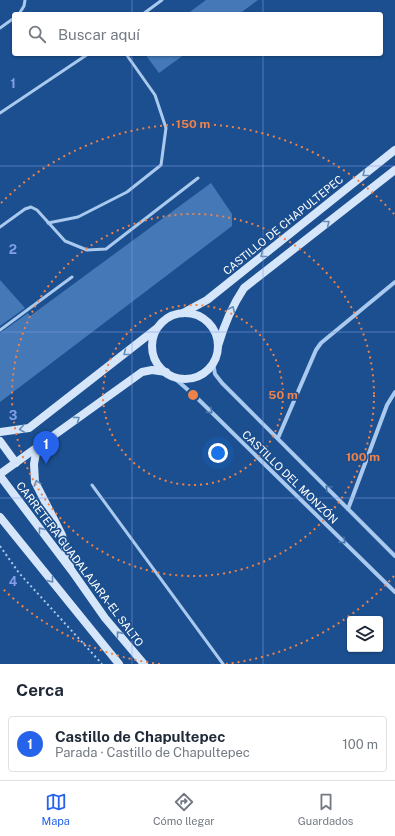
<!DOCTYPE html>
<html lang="es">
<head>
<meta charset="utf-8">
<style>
	body { margin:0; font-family:"Public Sans",sans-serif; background:#f2f2f3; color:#1f2937 }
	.controls { position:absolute; right:12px; bottom:12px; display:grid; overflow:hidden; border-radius:4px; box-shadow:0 1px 3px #0004 }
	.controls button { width:36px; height:36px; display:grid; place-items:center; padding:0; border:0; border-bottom:1px solid #e0e1e3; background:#fff; color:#1f2937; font:20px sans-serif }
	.you { position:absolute; left:218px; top:453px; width:14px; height:14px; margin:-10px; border:3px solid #fff; border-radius:50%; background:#1a73e8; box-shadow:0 0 0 6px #1a73e833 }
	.badge { display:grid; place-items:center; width:26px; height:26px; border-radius:50%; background:#2563eb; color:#fff; font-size:13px; font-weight:700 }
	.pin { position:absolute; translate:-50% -33px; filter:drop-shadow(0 1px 2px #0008) }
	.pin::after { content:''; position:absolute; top:21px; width:14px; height:12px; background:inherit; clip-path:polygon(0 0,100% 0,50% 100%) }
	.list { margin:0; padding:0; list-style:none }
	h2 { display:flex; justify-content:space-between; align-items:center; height:52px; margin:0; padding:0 16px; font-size:17px }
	h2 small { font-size:13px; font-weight:400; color:#747a83 }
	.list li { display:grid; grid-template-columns:26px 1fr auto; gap:12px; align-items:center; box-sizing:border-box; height:56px; margin:0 8px 8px; padding:0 8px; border:1px solid #e0e1e3; border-radius:4px }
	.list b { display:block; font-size:15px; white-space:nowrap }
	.list p { margin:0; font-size:13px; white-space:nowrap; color:#747a83 }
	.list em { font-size:13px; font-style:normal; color:#747a83 }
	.icon { flex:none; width:22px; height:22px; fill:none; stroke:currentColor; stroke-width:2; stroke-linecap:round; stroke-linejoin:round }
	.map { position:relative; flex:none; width:395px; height:664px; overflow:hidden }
	.search { position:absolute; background:#fff; box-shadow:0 1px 3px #0004; left:12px; right:12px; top:12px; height:44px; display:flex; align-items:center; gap:10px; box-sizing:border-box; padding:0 14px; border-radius:4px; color:#747a83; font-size:15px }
	.sheet { height:116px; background:#fff }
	nav { display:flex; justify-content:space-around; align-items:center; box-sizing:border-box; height:56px; border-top:1px solid #e0e1e3; background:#fff; font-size:11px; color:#747a83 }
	nav a { display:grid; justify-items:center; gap:2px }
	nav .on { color:#2563eb }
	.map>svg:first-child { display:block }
	.building { fill:#4478b7 }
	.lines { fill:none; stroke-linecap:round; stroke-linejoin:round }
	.path { stroke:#a9c9ee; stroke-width:2; stroke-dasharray:2 3; stroke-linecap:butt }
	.lane { stroke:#a9c9ee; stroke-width:3 }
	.street { stroke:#a9c9ee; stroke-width:4 }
	.secondary { stroke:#d6e6fa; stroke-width:8 }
	.oneway { stroke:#668bba }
	.oneway2 { stroke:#4674ac }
	.grid { fill:none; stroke:#839eea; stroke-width:1; stroke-opacity:0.55 }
	.ring { fill:none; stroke:#ee8249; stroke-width:2; stroke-dasharray:2 4 }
	.labels { text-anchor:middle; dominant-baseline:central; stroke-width:3.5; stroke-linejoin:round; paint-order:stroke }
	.street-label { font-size:11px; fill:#fff; stroke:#1b4f8f }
	.grid-label { font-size:13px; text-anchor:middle; font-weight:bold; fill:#839eea; stroke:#1b4f8f; stroke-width:3.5; stroke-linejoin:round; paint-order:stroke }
	.centre { fill:#ee8249; stroke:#1b4f8f; stroke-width:2 }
	.ring-label { font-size:12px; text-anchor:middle; font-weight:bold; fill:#ee8249; stroke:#1b4f8f; stroke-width:3.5; stroke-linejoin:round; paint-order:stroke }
</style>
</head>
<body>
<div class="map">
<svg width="395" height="664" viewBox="0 0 395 664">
	<rect width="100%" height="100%" fill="#1b4f8f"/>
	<g class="building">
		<polygon points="206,0 258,0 239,14 187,14"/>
		<polygon points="145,54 185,54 159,73"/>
		<polygon points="211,183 232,214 232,226 0,402 0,333 28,313 30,316"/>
		<polygon points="0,280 25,308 0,326"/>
	</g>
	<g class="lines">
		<polyline class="path" points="0,546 19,573 102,664"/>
		<g class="lane">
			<polyline points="19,14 24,6 25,0"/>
			<polyline points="143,14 162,0"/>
			<polyline points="0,28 14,18"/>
			<polyline points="0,113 88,54"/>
			<polyline points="48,223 78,217 127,192 161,165 166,128 155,95 126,54"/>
			<polyline points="0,227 25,209 31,207 37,210 65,241 87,250 106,249 198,178"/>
			<polyline points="0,330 72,277"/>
			<polyline points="92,485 223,664"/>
		</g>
		<g class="street">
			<polyline points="213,363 215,374 222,383 395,556"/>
			<polyline points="171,375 196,397 395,592"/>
			<polyline points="278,438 316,350 321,343 395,282"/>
			<polyline points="348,509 387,405 395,392"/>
		</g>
		<g class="secondary">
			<polyline points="183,313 207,300 395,150"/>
			<circle cx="185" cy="346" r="33"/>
			<path d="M218,346C224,325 232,306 244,288L395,170"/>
			<polyline points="0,432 29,428 156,329"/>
			<polyline points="0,441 16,463"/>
			<polyline points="37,447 34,464 35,482 62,535 70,566"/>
			<polyline points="0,474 142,372 152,370 166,372"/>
			<polyline points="0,476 72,571 105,618 144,664"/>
			<polyline points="0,517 119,664"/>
		</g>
	</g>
	<defs><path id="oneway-chevron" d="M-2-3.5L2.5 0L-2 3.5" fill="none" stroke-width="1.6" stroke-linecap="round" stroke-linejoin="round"/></defs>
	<g class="oneway">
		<use href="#oneway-chevron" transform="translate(365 174) rotate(141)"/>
		<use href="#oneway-chevron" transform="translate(327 223) rotate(-38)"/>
		<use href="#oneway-chevron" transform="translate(263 255) rotate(141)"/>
		<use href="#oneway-chevron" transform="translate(232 309) rotate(-65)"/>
		<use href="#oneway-chevron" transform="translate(126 353) rotate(142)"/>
		<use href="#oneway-chevron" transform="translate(77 419) rotate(-36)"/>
		<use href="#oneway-chevron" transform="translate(22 429) rotate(172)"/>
		<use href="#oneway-chevron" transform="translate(37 483) rotate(-107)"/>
		<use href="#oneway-chevron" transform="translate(41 530) rotate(-127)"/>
		<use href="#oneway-chevron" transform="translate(51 580) rotate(51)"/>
		<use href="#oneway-chevron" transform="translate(119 634) rotate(-129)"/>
	</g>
	<g class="oneway2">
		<use href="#oneway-chevron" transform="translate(210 411) rotate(44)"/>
		<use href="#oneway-chevron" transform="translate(328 488) rotate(-135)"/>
		<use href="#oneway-chevron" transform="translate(343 541) rotate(44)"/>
	</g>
	<path class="grid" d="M132,0V14M263,0V14M132,54V664M263,54V664M0,166H395M0,332H395M0,498H395"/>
	<g class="ring">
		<circle cx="193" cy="395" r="90"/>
		<circle cx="193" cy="395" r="181"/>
		<path d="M394 576A271 271 0 0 1 226 664M160 664A271 271 0 0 1 1 587M1 203A271 271 0 0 1 394 214"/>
	</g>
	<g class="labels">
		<g class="street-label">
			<text transform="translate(283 225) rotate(-39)">CASTILLO DE CHAPULTEPEC</text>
			<text transform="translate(290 477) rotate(44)">CASTILLO DEL MONZÓN</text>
			<text transform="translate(80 564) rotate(53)">CARRETERA GUADALAJARA-EL SALTO</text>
		</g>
	</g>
	<g class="grid-label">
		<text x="13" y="88">1</text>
		<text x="13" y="254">2</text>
		<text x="13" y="420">3</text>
		<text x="13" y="586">4</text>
	</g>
	<circle cx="193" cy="395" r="6" class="centre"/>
	<g class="ring-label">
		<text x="193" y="128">150 m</text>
		<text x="283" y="399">50 m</text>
		<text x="363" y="461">100 m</text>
	</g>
</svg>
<div class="controls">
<button><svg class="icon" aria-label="layers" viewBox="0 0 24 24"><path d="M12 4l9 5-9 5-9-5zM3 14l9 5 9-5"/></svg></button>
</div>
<div class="you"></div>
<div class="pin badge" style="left:46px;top:464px">1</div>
<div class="search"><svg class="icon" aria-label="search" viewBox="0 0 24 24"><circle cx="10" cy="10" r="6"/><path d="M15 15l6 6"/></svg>Buscar aquí</div>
</div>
<section class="sheet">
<h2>Cerca<small></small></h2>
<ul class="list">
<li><span class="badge">1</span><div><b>Castillo de Chapultepec</b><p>Parada · Castillo de Chapultepec</p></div><em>100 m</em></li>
</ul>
</section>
<nav>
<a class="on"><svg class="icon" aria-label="map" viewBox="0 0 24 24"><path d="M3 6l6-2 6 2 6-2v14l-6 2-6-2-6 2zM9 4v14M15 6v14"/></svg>Mapa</a>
<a><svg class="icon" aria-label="directions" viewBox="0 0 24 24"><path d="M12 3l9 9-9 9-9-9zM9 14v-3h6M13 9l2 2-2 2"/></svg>Cómo llegar</a>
<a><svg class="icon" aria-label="saved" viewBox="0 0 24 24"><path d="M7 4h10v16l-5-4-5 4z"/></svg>Guardados</a>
</nav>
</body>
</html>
